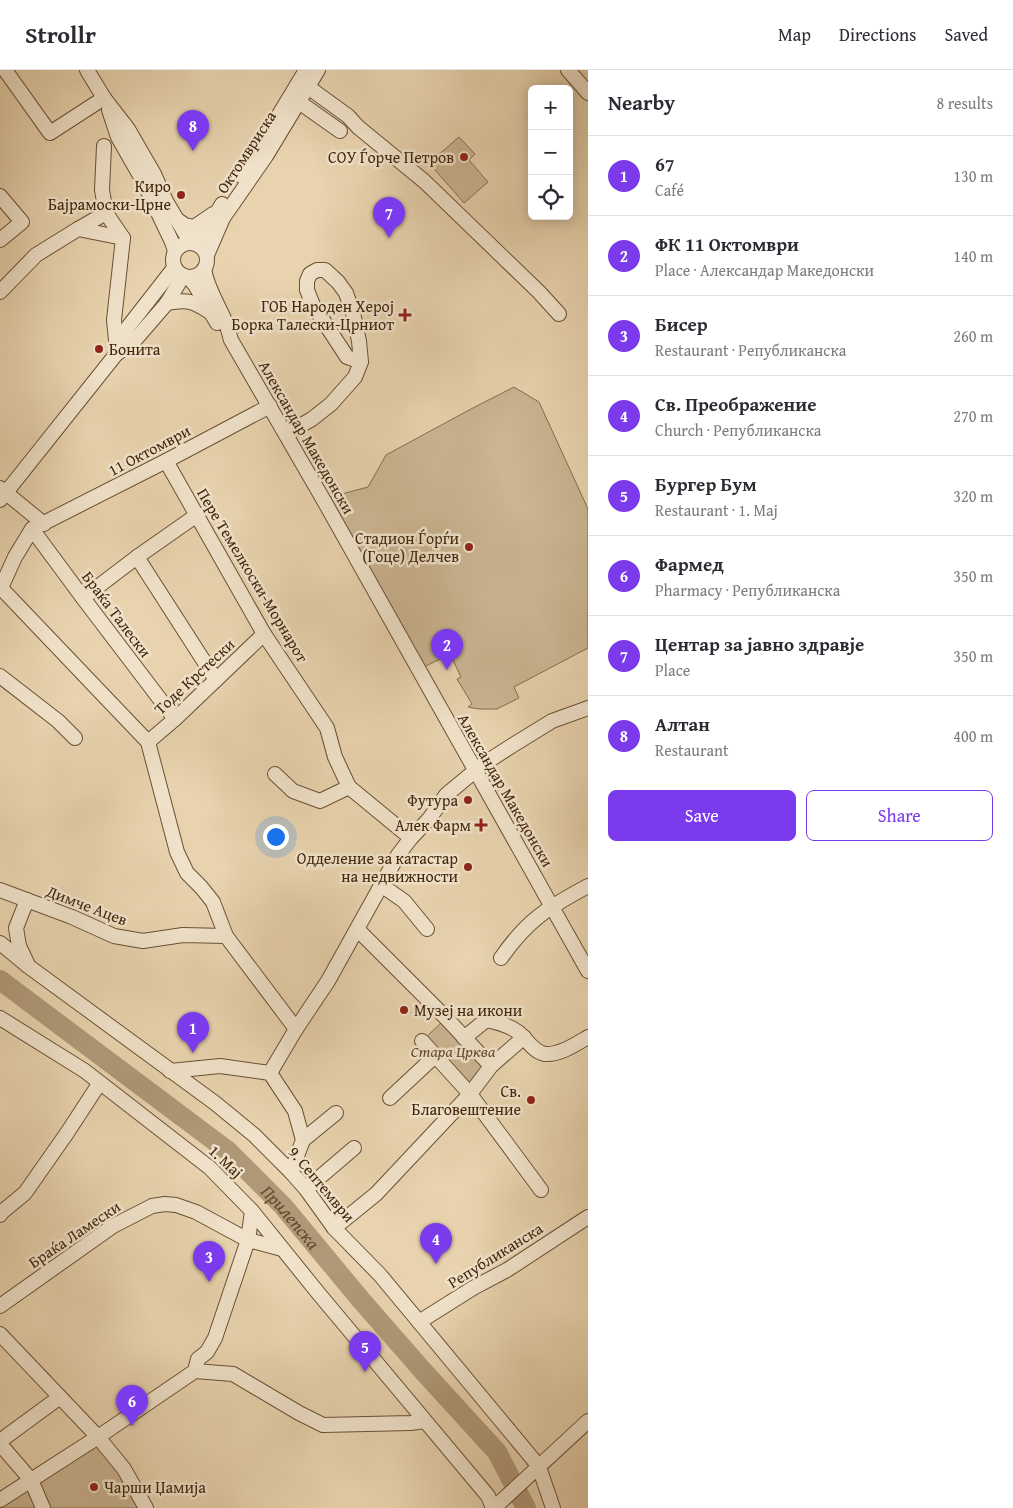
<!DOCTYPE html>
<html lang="en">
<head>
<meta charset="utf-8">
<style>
	body { margin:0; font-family:"Gentium Book Plus",serif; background:#f7f7f7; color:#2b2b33 }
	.controls { position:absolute; right:15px; top:15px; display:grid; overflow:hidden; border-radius:8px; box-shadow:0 2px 12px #0003 }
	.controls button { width:45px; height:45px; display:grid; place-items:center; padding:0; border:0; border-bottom:1px solid #e1e1e2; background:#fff; color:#2b2b33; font:25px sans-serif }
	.you { position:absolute; left:275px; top:766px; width:18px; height:18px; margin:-12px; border:4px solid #fff; border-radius:50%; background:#1a73e8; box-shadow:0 0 0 8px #1a73e833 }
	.badge { display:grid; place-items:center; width:32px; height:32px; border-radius:50%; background:#7c3aed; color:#fff; font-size:16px; font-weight:700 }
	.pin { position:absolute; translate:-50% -41px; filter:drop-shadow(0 1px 2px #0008) }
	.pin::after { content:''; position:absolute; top:26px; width:18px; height:15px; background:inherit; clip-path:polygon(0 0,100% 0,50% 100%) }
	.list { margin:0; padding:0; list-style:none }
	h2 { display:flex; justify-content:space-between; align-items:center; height:65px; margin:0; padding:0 20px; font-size:21px }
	h2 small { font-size:16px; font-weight:400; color:#7c7c81 }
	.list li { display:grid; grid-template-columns:32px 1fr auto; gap:15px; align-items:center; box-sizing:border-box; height:80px; padding:0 20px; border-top:1px solid #e1e1e2 }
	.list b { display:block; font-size:19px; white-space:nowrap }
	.list p { margin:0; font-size:16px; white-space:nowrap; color:#7c7c81 }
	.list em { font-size:16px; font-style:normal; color:#7c7c81 }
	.actions { display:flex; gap:10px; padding:15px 20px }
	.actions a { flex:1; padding:11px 0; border:1px solid #7c3aed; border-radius:8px; text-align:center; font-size:18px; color:#7c3aed }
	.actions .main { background:#7c3aed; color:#fff }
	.icon { flex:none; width:28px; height:28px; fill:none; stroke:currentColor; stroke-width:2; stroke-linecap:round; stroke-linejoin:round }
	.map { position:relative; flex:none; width:588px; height:1438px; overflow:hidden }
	header { display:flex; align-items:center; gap:30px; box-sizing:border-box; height:70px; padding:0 25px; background:#fff; border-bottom:1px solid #e1e1e2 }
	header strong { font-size:24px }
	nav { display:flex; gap:28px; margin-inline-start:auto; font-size:18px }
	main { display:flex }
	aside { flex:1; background:#fff }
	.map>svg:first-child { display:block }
	.green { fill:#cbb592; stroke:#866d4e }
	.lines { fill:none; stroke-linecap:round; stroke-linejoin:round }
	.river { stroke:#af9877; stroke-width:20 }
	.minor-casing { stroke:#6a5034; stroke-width:16 }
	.minor { stroke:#f0e2ca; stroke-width:14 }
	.poi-dot { fill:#8f2418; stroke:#f0e2ca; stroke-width:2 }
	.labels { text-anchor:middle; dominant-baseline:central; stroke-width:5; stroke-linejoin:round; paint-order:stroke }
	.street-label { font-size:16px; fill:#40250b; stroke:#f0e2ca }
	.poi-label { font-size:16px; fill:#40250b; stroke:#f0e2ca; text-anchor:end }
	.park-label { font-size:16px; font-style:italic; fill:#63492d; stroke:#f0e2ca }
	.water-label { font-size:18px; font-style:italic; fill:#61482b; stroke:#f0e2ca }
</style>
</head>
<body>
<header>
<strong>Strollr</strong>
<nav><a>Map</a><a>Directions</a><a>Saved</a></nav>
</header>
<main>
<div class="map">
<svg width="588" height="1438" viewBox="0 0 588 1438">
	<rect width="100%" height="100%" fill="#e8d3ae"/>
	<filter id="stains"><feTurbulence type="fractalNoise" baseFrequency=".004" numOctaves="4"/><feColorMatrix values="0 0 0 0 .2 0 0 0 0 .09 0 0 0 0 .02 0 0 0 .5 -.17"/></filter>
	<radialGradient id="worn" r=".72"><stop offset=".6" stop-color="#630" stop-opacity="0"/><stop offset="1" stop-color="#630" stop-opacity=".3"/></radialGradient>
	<g class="green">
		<polygon points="459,67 475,84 469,90 488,112 464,133 429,93"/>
		<polygon points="514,317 539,332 588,439 588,578 514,617 519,628 497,639 479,639 468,637 472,634 457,609 461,607 450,584 418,600 323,429 368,417 386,385 469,340"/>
		<polygon points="446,948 491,996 470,1024 422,971"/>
		<polygon points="98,1367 146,1438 0,1438 0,1430"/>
	</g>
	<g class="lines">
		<path class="river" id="s1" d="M0,910L228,1081L283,1136L361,1230L423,1301L497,1382L526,1438"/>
		<defs>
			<g id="minor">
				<polyline points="5,0 50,63 104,28"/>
				<polyline points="87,0 104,28 128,59 154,104 166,131 190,172"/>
				<polyline points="568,0 588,23"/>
				<polyline points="308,17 348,46 358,57 424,111 539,222 559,244"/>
				<polyline points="299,32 340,61"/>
				<polyline points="109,40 118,67 143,111 172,172 175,181"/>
				<polyline points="104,76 102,120 106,143 123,168 114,250 117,280"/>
				<polyline points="241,106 256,83 306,0"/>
				<polyline points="0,126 22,152 0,170"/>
				<polyline points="176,149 185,155 194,157 213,144"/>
				<polyline points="78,159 106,143"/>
				<circle cx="190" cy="190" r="17"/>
				<polyline points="194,173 206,161 222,134"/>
				<polyline points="207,185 223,148 266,86 318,0"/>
				<path d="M204,199C207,218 218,234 225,251C228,257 229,264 231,270L323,429L588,901"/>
				<polyline points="188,207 195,215 217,253"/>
				<polyline points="0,222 36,185 78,159 123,168"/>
				<path d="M167,233C187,229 193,231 210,242"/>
				<polyline points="118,283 135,270 167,233 183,206"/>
				<polyline points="286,364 312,349 331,334 355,307 361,292 359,271 353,243 346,223 338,212 325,200 317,200 310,204 307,211 307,220 313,235 347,287 361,292"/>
				<polyline points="166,391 264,564 327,658 335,687 349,717 411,768"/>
				<polyline points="0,418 44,454"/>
				<polyline points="0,430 117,283 128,257 174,198"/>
				<polyline points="32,459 83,528 175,649"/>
				<polyline points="137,487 216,610"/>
				<polyline points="1,518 148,672 177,782 187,803 201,817 213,832 226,866 296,959"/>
				<polyline points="0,520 15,487 32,459 166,391 270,336"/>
				<polyline points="83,528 137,487 197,445"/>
				<polyline points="0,606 58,651 75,668"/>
				<polyline points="148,672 175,649 264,564"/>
				<polyline points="275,704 293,721 320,731 349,717"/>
				<polyline points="381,815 404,831 427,859"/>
				<polyline points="0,820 72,847 114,866 143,871 183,865 226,866"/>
				<polyline points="27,830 16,858 19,876 27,893"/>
				<polyline points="358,860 446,948 491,996"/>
				<polyline points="0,873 28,896 215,1033 254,1065 291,1102 306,1119 334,1158 380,1205 532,1388 539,1397 553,1438"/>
				<path d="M501,888C527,850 549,837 588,816"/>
				<polyline points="0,948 85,1001 210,1098 252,1141 319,1224 488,1426 493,1438"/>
				<path d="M464,968L486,950C498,952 508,955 518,962C527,969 533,982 545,984C560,985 576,974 588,967"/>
				<polyline points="422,971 470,1024 541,1120"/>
				<polyline points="170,1001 220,996 270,1003 295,1041 303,1070 291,1102"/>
				<polyline points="270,1003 296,959 328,911 398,785 411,768 429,749 446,725 482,695 513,675 552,651 588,638"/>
				<polyline points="390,1028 435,986"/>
				<polyline points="303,1070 336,1043"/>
				<polyline points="306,1119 354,1078"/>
				<polyline points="0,1145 2,1142 25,1123 67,1063 99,1014"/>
				<polyline points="334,1158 376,1124 470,1024 491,996 524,967"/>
				<polyline points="0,1236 113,1156 152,1136 165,1134 176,1135 196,1142 248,1170 282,1179"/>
				<polyline points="419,1252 473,1218 507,1200 588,1147"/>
				<polyline points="0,1264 98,1367 124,1399 146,1438"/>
				<polyline points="195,1301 233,1304 299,1343 323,1355 411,1353 424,1351"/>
				<polyline points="0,1371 60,1327"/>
				<polyline points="0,1374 31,1410 43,1438"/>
				<polyline points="0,1430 98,1367 195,1301 198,1289 207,1282 215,1268 248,1170 252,1141"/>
				<polyline points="494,1438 588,1351"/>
			</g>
		</defs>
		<use href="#minor" class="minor-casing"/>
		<use href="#minor" class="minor"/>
	</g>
	<g class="poi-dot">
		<circle cx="464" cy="87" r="5"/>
		<circle cx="181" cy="125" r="5"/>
		<path d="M402.5 237.5h5v5h5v5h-5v5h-5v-5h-5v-5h5z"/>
		<circle cx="99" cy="279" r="5"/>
		<circle cx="469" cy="477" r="5"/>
		<circle cx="468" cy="730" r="5"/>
		<path d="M478.5 747.5h5v5h5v5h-5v5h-5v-5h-5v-5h5z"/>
		<circle cx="468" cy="797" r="5"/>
		<circle cx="404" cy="940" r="5"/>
		<circle cx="531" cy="1030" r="5"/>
		<circle cx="94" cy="1417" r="5"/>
	</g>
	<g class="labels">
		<g class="street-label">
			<text transform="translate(246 82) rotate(-57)">Октомвриска</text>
			<text transform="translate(307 367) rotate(60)">Александар Македонски</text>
			<text transform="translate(149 380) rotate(-28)">11 Октомври</text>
			<text transform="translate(253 505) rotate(59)">Пере Темелкоски-Морнарот</text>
			<text transform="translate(117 544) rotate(53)">Браќа Талески</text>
			<text transform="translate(194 606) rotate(-43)">Тоде Крстески</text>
			<text transform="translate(506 720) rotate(60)">Александар Македонски</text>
			<text transform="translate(87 835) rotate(21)">Димче Ацев</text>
			<text transform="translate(226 1091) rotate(43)">1. Мај</text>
			<text transform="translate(322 1114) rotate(50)">9. Септември</text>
			<text transform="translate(74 1164) rotate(-34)">Браќа Ламески</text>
			<text transform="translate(495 1185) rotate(-32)">Републиканска</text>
		</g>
		<g class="poi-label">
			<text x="454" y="87">СОУ Ѓорче Петров</text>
			<text x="171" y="116">Киро<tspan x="171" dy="18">Бајрамоски-Црне</tspan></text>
			<text x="394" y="236">ГОБ Народен Херој<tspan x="394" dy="18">Борка Талески-Црниот</tspan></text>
			<text x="109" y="279" text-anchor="start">Бонита</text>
			<text x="459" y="468">Стадион Ѓорѓи<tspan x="459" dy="18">(Гоце) Делчев</tspan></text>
			<text x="458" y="730">Футура</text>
			<text x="471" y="755">Алек Фарм</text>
			<text x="458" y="788">Одделение за катастар<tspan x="458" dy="18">на недвижности</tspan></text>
			<text x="414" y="940" text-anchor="start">Музеј на икони</text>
			<text x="521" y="1021">Св.<tspan x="521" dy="18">Благовештение</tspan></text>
			<text x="104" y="1417" text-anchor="start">Чарши Џамија</text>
		</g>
		<g class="park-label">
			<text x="453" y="981">Стара Црква</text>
		</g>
		<g class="water-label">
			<text stroke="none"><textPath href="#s1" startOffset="376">Прилепска</textPath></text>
		</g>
	</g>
	<rect width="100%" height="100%" filter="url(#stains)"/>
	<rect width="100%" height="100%" fill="url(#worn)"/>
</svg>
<div class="controls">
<button>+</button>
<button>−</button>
<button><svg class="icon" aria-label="locate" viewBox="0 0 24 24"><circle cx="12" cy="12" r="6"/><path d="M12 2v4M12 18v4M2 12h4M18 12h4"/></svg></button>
</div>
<div class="you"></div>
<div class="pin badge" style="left:193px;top:983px">1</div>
<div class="pin badge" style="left:447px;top:600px">2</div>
<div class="pin badge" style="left:209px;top:1212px">3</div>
<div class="pin badge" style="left:436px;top:1194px">4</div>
<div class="pin badge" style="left:365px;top:1302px">5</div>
<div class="pin badge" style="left:132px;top:1356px">6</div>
<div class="pin badge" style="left:389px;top:168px">7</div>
<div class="pin badge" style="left:193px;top:81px">8</div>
</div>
<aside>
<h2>Nearby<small>8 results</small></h2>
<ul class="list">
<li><span class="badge">1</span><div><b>67</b><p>Café</p></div><em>130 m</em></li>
<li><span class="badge">2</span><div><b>ФК 11 Октомври</b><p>Place · Александар Македонски</p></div><em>140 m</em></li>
<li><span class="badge">3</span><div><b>Бисер</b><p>Restaurant · Републиканска</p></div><em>260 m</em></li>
<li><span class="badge">4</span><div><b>Св. Преображение</b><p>Church · Републиканска</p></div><em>270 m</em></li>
<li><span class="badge">5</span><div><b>Бургер Бум</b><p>Restaurant · 1. Мај</p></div><em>320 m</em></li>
<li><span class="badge">6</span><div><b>Фармед</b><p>Pharmacy · Републиканска</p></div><em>350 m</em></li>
<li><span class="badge">7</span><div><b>Центар за јавно здравје</b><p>Place</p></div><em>350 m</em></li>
<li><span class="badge">8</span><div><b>Алтан</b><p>Restaurant</p></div><em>400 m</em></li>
</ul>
<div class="actions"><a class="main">Save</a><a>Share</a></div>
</aside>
</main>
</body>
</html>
